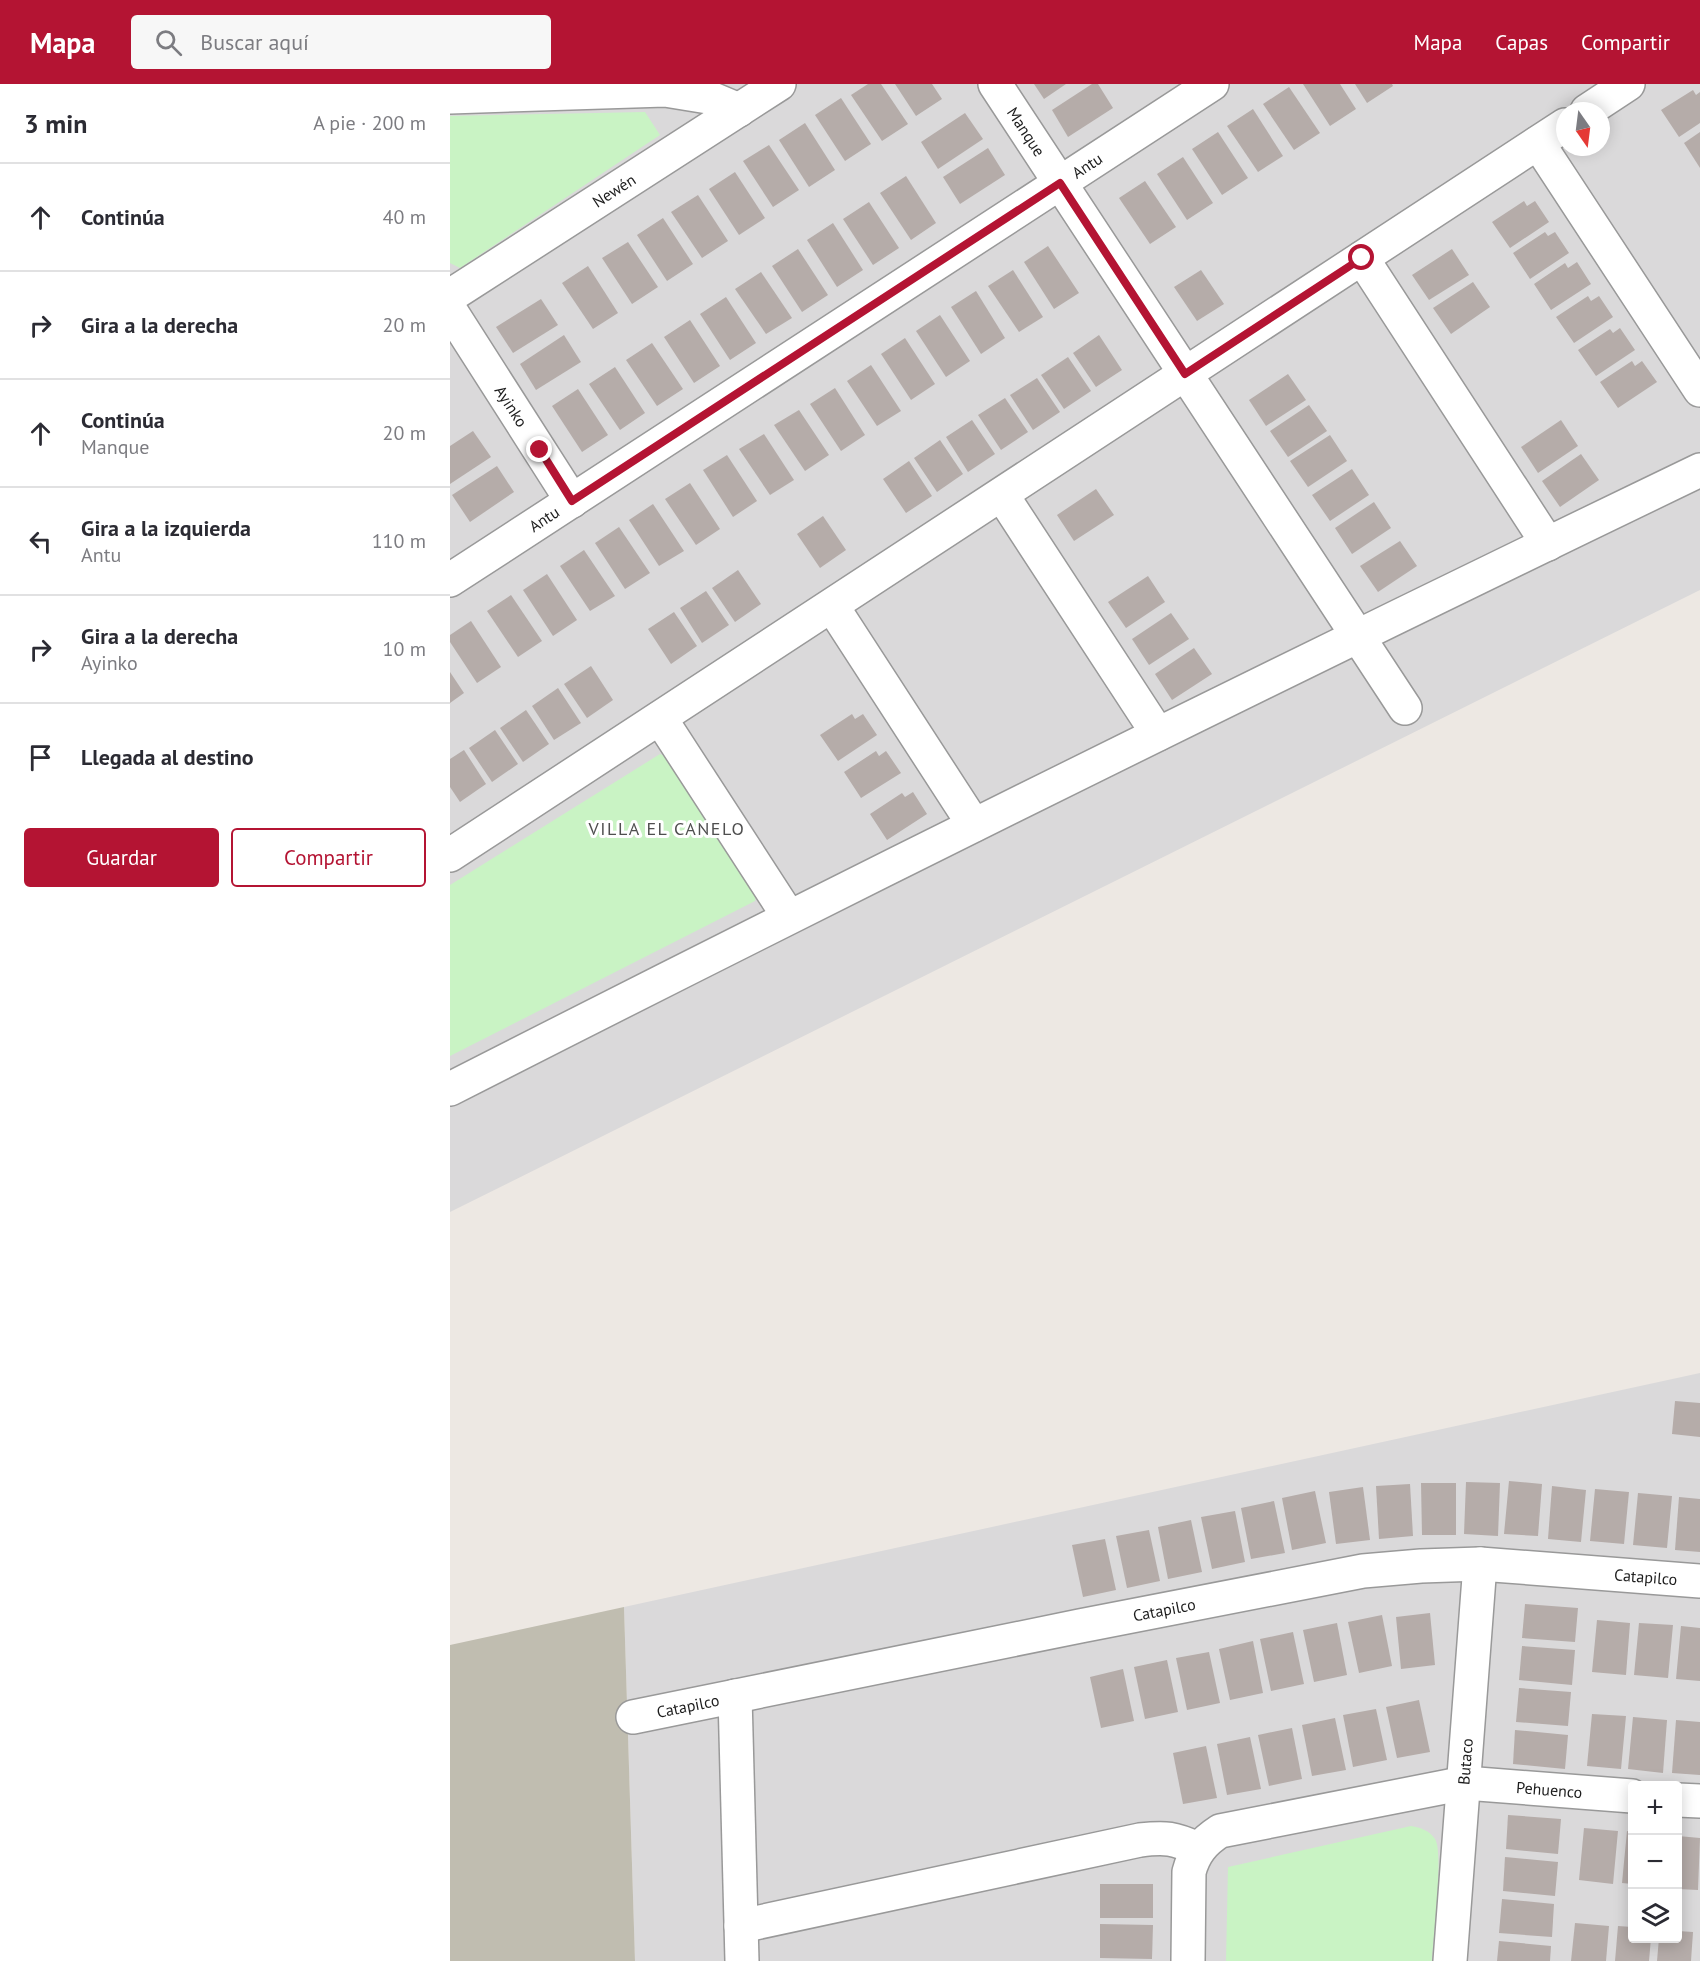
<!DOCTYPE html>
<html lang="es">
<head>
<meta charset="utf-8">
<style>
	body { margin:0; font-family:"PT Sans",sans-serif; background:#f7f7f7; color:#2b2b33 }
	.controls { position:absolute; right:18px; bottom:18px; display:grid; overflow:hidden; border-radius:6px; box-shadow:0 3px 15px #0003 }
	.controls button { width:54px; height:54px; display:grid; place-items:center; padding:0; border:0; border-bottom:2px solid #e1e1e2; background:#fff; color:#2b2b33; font:30px sans-serif }
	.compass { position:absolute; left:1106px; top:18px; width:54px; height:54px; border-radius:50%; background:#fff; box-shadow:0 3px 15px #0003; rotate:166deg }
	.stop { position:absolute; width:18px; height:18px; margin:-14px; border:4px solid #b41433; border-radius:50%; background:#fff }
	.stop.end { background:#b41433; border-color:#fff; box-shadow:0 2px 6px #0008 }
	.list { margin:0; padding:0; list-style:none }
	h2 { display:flex; justify-content:space-between; align-items:center; height:78px; margin:0; padding:0 24px; font-size:26px }
	h2 small { font-size:20px; font-weight:400; color:#7c7c81 }
	.list li { display:grid; grid-template-columns:39px 1fr auto; gap:18px; align-items:center; box-sizing:border-box; height:108px; padding:0 24px; border-top:2px solid #e1e1e2 }
	.list b { display:block; font-size:22px; white-space:nowrap }
	.list p { margin:0; font-size:20px; white-space:nowrap; color:#7c7c81 }
	.list em { font-size:20px; font-style:normal; color:#7c7c81 }
	.actions { display:flex; gap:12px; padding:18px 24px }
	.actions a { flex:1; padding:14px 0; border:2px solid #b41433; border-radius:6px; text-align:center; font-size:21px; color:#b41433 }
	.actions .main { background:#b41433; color:#fff }
	.icon { flex:none; width:33px; height:33px; fill:none; stroke:currentColor; stroke-width:2; stroke-linecap:round; stroke-linejoin:round }
	.map { position:relative; flex:none; width:1250px; height:1877px; overflow:hidden }
	header { display:flex; align-items:center; gap:36px; box-sizing:border-box; height:84px; padding:0 30px; background:#b41433; color:#fff }
	header strong { font-size:28px }
	nav { display:flex; gap:33px; margin-inline-start:auto; font-size:21px }
	.search { width:420px; height:54px; background:#f7f7f7; display:flex; align-items:center; gap:15px; box-sizing:border-box; padding:0 21px; border-radius:6px; color:#7c7c81; font-size:22px }
	main { display:flex }
	aside { flex:1; background:#fff }
	.map>svg:first-child { display:block }
	.residential { fill:#dad9da; fill-rule:evenodd }
	.construction { fill:#c0bdb0 }
	.park { fill:#c9f3c4 }
	.building { fill:#b5aca9 }
	.lines { fill:none; stroke-linecap:round; stroke-linejoin:round }
	.street-casing { stroke:#999; stroke-width:36 }
	.street { stroke:#fff; stroke-width:33 }
	.route { stroke:#b41433; stroke-width:8 }
	.labels { text-anchor:middle; dominant-baseline:central; stroke-width:6; stroke-linejoin:round; paint-order:stroke }
	.street-label { font-size:16px; fill:#1c1c1c; stroke:#fff }
	.neighbourhood-label { font-size:18px; letter-spacing:1.5px; fill:#4f4f4f; stroke:#fff }
</style>
</head>
<body>
<header>
<strong>Mapa</strong>
<div class="search"><svg class="icon" aria-label="search" viewBox="0 0 24 24"><circle cx="10" cy="10" r="6"/><path d="M15 15l6 6"/></svg>Buscar aquí</div>
<nav><a>Mapa</a><a>Capas</a><a>Compartir</a></nav>
</header>
<main>
<aside>
<h2>3 min<small>A pie · 200 m</small></h2>
<ul class="list">
<li><svg class="icon" aria-label="ahead" viewBox="0 0 24 24"><path d="M12 20V5M6 11l6-6 6 6"/></svg><div><b>Continúa</b></div><em>40 m</em></li>
<li><svg class="icon" aria-label="right" viewBox="0 0 24 24"><path d="M7 20v-9h11M14 6l5 5-5 5"/></svg><div><b>Gira a la derecha</b></div><em>20 m</em></li>
<li><svg class="icon" aria-label="ahead" viewBox="0 0 24 24"><path d="M12 20V5M6 11l6-6 6 6"/></svg><div><b>Continúa</b><p>Manque</p></div><em>20 m</em></li>
<li><svg class="icon" aria-label="left" viewBox="0 0 24 24"><path d="M17 20v-9H6M10 6l-5 5 5 5"/></svg><div><b>Gira a la izquierda</b><p>Antu</p></div><em>110 m</em></li>
<li><svg class="icon" aria-label="right" viewBox="0 0 24 24"><path d="M7 20v-9h11M14 6l5 5-5 5"/></svg><div><b>Gira a la derecha</b><p>Ayinko</p></div><em>10 m</em></li>
<li><svg class="icon" aria-label="arrive" viewBox="0 0 24 24"><path d="M6 21V4h12l-3 4 3 4H6"/></svg><div><b>Llegada al destino</b></div></li>
</ul>
<div class="actions"><a class="main">Guardar</a><a>Compartir</a></div>
</aside>
<div class="map">
<svg width="1250" height="1877" viewBox="0 0 1250 1877">
	<rect width="100%" height="100%" fill="#ede8e3"/>
	<g class="residential">
		<path d="M0,0H1250V506L0,1128ZM1115,27H1151V63H1115Z"/>
		<path d="M1250,1289V1877H185L174,1523ZM1182,1702H1228V1854H1182Z"/>
	</g>
	<polygon class="construction" points="174,1523 185,1877 0,1877 0,1561"/>
	<g class="park">
		<polygon points="195,28 210,51 10,184 0,179 0,32"/>
		<polygon points="210,670 222,675 307,805 305,817 0,972 0,801"/>
		<path d="M961,1742C971,1744 979,1746 985,1755C994,1768 983,1856 982,1877H776L778,1783Z"/>
	</g>
	<g class="building">
		<polygon points="418,0 431,0 458,40 432,57 401,11"/>
		<polygon points="445,0 482,0 492,15 466,32"/>
		<polygon points="584,0 616,0 594,15"/>
		<polygon points="642,0 648,0 663,24 618,53 602,26"/>
		<polygon points="853,0 890,0 906,25 880,42"/>
		<polygon points="905,0 942,0 943,2 917,19"/>
		<polygon points="839,3 870,49 844,66 813,20"/>
		<polygon points="1243,6 1246,11 1250,8 1250,39 1229,53 1211,26"/>
		<polygon points="391,14 421,60 395,77 365,31"/>
		<polygon points="803,25 833,72 808,88 777,42"/>
		<polygon points="515,29 533,55 488,85 471,58"/>
		<polygon points="355,39 385,86 359,103 329,56"/>
		<polygon points="768,48 798,94 772,111 742,65"/>
		<polygon points="1250,48 1250,84 1234,59"/>
		<polygon points="319,61 349,106 323,123 293,77"/>
		<polygon points="538,64 555,91 510,120 493,93"/>
		<polygon points="733,73 763,119 737,136 707,90"/>
		<polygon points="285,88 315,134 289,151 259,105"/>
		<polygon points="456,92 486,139 461,156 430,109"/>
		<polygon points="695,97 726,143 700,160 669,114"/>
		<polygon points="248,111 278,157 252,174 221,128"/>
		<polygon points="1074,117 1077,122 1085,117 1099,138 1060,164 1042,138"/>
		<polygon points="419,118 449,164 423,181 393,135"/>
		<polygon points="213,134 243,180 217,197 187,151"/>
		<polygon points="383,139 413,186 387,203 357,156"/>
		<polygon points="1095,148 1098,152 1105,148 1119,169 1080,195 1063,169"/>
		<polygon points="178,158 208,203 182,220 152,174"/>
		<polygon points="598,162 629,209 604,225 574,178"/>
		<polygon points="348,165 378,211 352,228 322,182"/>
		<polygon points="1002,165 1019,191 979,216 962,191"/>
		<polygon points="1127,178 1141,200 1101,226 1084,200 1115,179 1118,184"/>
		<polygon points="138,182 168,229 143,245 112,199"/>
		<polygon points="563,186 593,233 569,248 538,202"/>
		<polygon points="751,186 774,220 747,237 724,203"/>
		<polygon points="311,188 342,234 316,250 285,205"/>
		<polygon points="1023,198 1040,223 1001,250 983,224"/>
		<polygon points="526,207 555,254 531,270 501,223"/>
		<polygon points="1138,212 1141,217 1149,212 1163,233 1124,259 1106,233"/>
		<polygon points="276,213 306,259 280,276 250,230"/>
		<polygon points="91,215 108,241 63,269 46,243"/>
		<polygon points="490,231 520,277 496,293 466,247"/>
		<polygon points="240,236 270,282 244,299 214,253"/>
		<polygon points="1170,244 1185,266 1146,292 1128,266 1160,245 1163,249"/>
		<polygon points="114,251 131,278 86,306 70,280"/>
		<polygon points="649,251 672,286 646,303 623,269"/>
		<polygon points="455,254 485,300 461,316 431,270"/>
		<polygon points="202,259 233,305 207,322 176,276"/>
		<polygon points="618,273 641,307 614,325 591,291"/>
		<polygon points="1182,277 1185,282 1192,277 1207,298 1168,324 1150,298"/>
		<polygon points="421,281 451,327 427,342 397,297"/>
		<polygon points="165,283 195,329 170,346 139,300"/>
		<polygon points="838,290 856,316 816,342 799,316"/>
		<polygon points="587,294 610,328 583,346 560,311"/>
		<polygon points="385,304 415,351 391,367 360,320"/>
		<polygon points="128,305 158,351 132,368 102,322"/>
		<polygon points="555,314 578,348 551,366 528,331"/>
		<polygon points="859,321 877,347 838,373 820,347"/>
		<polygon points="349,326 379,371 355,387 324,341"/>
		<polygon points="522,336 545,370 518,388 496,353"/>
		<polygon points="1111,336 1128,362 1088,389 1071,363"/>
		<polygon points="23,347 41,373 0,400 0,362"/>
		<polygon points="314,350 344,396 320,411 289,365"/>
		<polygon points="880,351 897,377 858,403 840,377"/>
		<polygon points="490,356 513,390 487,408 464,374"/>
		<polygon points="1131,370 1149,396 1110,423 1092,397"/>
		<polygon points="277,371 307,417 283,433 253,386"/>
		<polygon points="459,377 482,412 456,429 433,395"/>
		<polygon points="47,382 64,408 20,438 2,411"/>
		<polygon points="902,385 919,411 880,437 862,411"/>
		<polygon points="240,399 270,445 246,461 215,415"/>
		<polygon points="646,405 664,431 624,457 607,431"/>
		<polygon points="924,418 941,444 902,470 885,444"/>
		<polygon points="203,420 234,467 209,482 179,436"/>
		<polygon points="373,432 396,466 370,484 347,450"/>
		<polygon points="169,443 200,489 175,505 145,459"/>
		<polygon points="950,457 967,482 928,508 910,482"/>
		<polygon points="134,466 165,512 140,527 110,482"/>
		<polygon points="288,486 311,520 285,538 262,504"/>
		<polygon points="97,490 127,536 103,552 73,506"/>
		<polygon points="698,492 715,518 676,544 658,518"/>
		<polygon points="256,507 279,541 252,559 230,524"/>
		<polygon points="61,511 92,557 68,573 37,527"/>
		<polygon points="224,528 247,562 221,580 198,545"/>
		<polygon points="721,529 739,555 699,581 682,555"/>
		<polygon points="21,537 51,583 27,599 0,558 0,551"/>
		<polygon points="744,564 762,590 722,616 705,590"/>
		<polygon points="141,582 163,616 137,634 114,600"/>
		<polygon points="0,588 14,609 0,619"/>
		<polygon points="108,604 131,639 104,656 82,622"/>
		<polygon points="76,626 99,660 73,678 50,644"/>
		<polygon points="402,630 405,635 413,630 427,651 388,677 370,651"/>
		<polygon points="45,646 68,680 42,698 19,664"/>
		<polygon points="14,666 36,700 10,718 0,703 0,675"/>
		<polygon points="426,667 429,672 436,667 451,689 411,714 394,688"/>
		<polygon points="463,708 477,730 437,756 420,730 452,709 455,713"/>
		<polygon points="1225,1317 1250,1319 1250,1353 1222,1350"/>
		<polygon points="1059,1397 1092,1400 1088,1452 1054,1450"/>
		<polygon points="1016,1398 1050,1399 1048,1452 1014,1450"/>
		<polygon points="971,1399 1006,1399 1006,1451 972,1451"/>
		<polygon points="960,1400 963,1452 929,1455 926,1402"/>
		<polygon points="1102,1402 1136,1406 1131,1458 1098,1455"/>
		<polygon points="913,1403 920,1456 886,1460 879,1408"/>
		<polygon points="1145,1405 1179,1408 1174,1460 1140,1457"/>
		<polygon points="865,1407 876,1459 842,1466 832,1414"/>
		<polygon points="1188,1409 1222,1412 1217,1464 1183,1461"/>
		<polygon points="1229,1413 1250,1415 1250,1468 1225,1466"/>
		<polygon points="824,1417 835,1469 801,1475 791,1424"/>
		<polygon points="785,1427 795,1478 762,1485 751,1433"/>
		<polygon points="741,1436 752,1488 718,1495 708,1443"/>
		<polygon points="699,1446 710,1497 677,1504 666,1452"/>
		<polygon points="655,1455 666,1506 633,1513 622,1461"/>
		<polygon points="1075,1520 1128,1524 1125,1558 1072,1554"/>
		<polygon points="980,1529 985,1581 951,1585 946,1533"/>
		<polygon points="932,1531 942,1582 909,1589 898,1538"/>
		<polygon points="1147,1536 1180,1539 1176,1591 1142,1588"/>
		<polygon points="887,1539 897,1591 864,1598 853,1546"/>
		<polygon points="1189,1539 1223,1541 1218,1594 1184,1591"/>
		<polygon points="1231,1542 1250,1544 1250,1597 1226,1595"/>
		<polygon points="843,1548 854,1600 821,1607 810,1555"/>
		<polygon points="803,1557 813,1609 780,1616 769,1565"/>
		<polygon points="1072,1562 1125,1566 1122,1601 1069,1596"/>
		<polygon points="759,1568 770,1619 737,1626 726,1574"/>
		<polygon points="717,1576 728,1628 695,1635 684,1583"/>
		<polygon points="673,1585 684,1637 651,1644 640,1593"/>
		<polygon points="1069,1604 1121,1608 1118,1642 1066,1638"/>
		<polygon points="969,1616 980,1668 947,1674 936,1623"/>
		<polygon points="926,1625 937,1676 903,1683 893,1631"/>
		<polygon points="1142,1630 1176,1632 1171,1685 1137,1682"/>
		<polygon points="1183,1633 1217,1636 1213,1689 1178,1685"/>
		<polygon points="885,1634 896,1686 862,1692 852,1641"/>
		<polygon points="1226,1636 1250,1638 1250,1691 1222,1689"/>
		<polygon points="842,1644 852,1695 819,1702 808,1651"/>
		<polygon points="1065,1646 1118,1651 1115,1685 1063,1680"/>
		<polygon points="800,1653 811,1705 777,1711 767,1660"/>
		<polygon points="756,1662 767,1714 733,1720 723,1669"/>
		<polygon points="1058,1731 1111,1735 1108,1770 1056,1765"/>
		<polygon points="1134,1744 1168,1747 1163,1800 1129,1796"/>
		<polygon points="1177,1747 1182,1748 1182,1800 1172,1799"/>
		<polygon points="1228,1752 1250,1754 1248,1806 1228,1805"/>
		<polygon points="1055,1773 1108,1778 1105,1812 1053,1807"/>
		<rect x="650" y="1800" width="53" height="34"/>
		<polygon points="1052,1815 1104,1820 1102,1853 1049,1849"/>
		<polygon points="1125,1839 1159,1842 1156,1877 1121,1877"/>
		<polygon points="650,1840 703,1841 702,1875 650,1874"/>
		<polygon points="1168,1842 1182,1843 1182,1854 1201,1854 1199,1877 1165,1877"/>
		<polygon points="1228,1847 1243,1848 1241,1877 1207,1877 1209,1854 1228,1854"/>
		<polygon points="1049,1857 1101,1862 1100,1877 1047,1877"/>
	</g>
	<g class="lines">
		<defs>
			<g id="street">
				<path id="s1" d="M545,0L955,624"/>
				<polyline points="0,13 215,6 258,13 289,26"/>
				<polyline points="1137,27 1178,0"/>
				<polyline points="1088,59 1250,306"/>
				<polyline points="912,174 1098,460"/>
				<path id="s2" d="M0,212L329,0"/>
				<path id="s3" d="M0,226L122,417"/>
				<polyline points="552,411 708,650"/>
				<path id="s4" d="M0,496L762,0"/>
				<polyline points="382,522 524,741"/>
				<polyline points="210,634 339,833"/>
				<polyline points="0,771 1115,41"/>
				<path d="M0,1005C414,794 831,588 1250,386"/>
				<polyline points="285,1612 292,1877"/>
				<path id="s5" d="M183,1633L630,1542L913,1487L971,1482L1030,1480L1250,1497"/>
				<polyline points="1228,1716 1250,1717"/>
				<path d="M291,1842L690,1756C716,1753 724,1754 748,1765"/>
				<path id="s6" d="M738,1877L739,1788C744,1769 753,1758 770,1747L1015,1699L1182,1712"/>
				<path id="s7" d="M1000,1877L1030,1480"/>
			</g>
		</defs>
		<use href="#street" class="street-casing"/>
		<use href="#street" class="street"/>
	</g>
	<g class="lines">
		<polyline class="route" points="90,366 122,417 610,99 735,290 912,174"/>
	</g>
	<g class="labels">
		<g class="street-label">
			<text stroke="none"><textPath href="#s1" startOffset="57">Manque</textPath></text>
			<text stroke="none"><textPath href="#s4" startOffset="760">Antu</textPath></text>
			<text stroke="none"><textPath href="#s2" startOffset="195">Newén</textPath></text>
			<text stroke="none"><textPath href="#s3" startOffset="114">Ayinko</textPath></text>
			<text stroke="none"><textPath href="#s4" startOffset="112">Antu</textPath></text>
			<text stroke="none"><textPath href="#s5" startOffset="1028">Catapilco</textPath></text>
			<text stroke="none"><textPath href="#s5" startOffset="542">Catapilco</textPath></text>
			<text stroke="none"><textPath href="#s5" startOffset="56">Catapilco</textPath></text>
			<text stroke="none"><textPath href="#s7" startOffset="200">Butaco</textPath></text>
			<text stroke="none"><textPath href="#s6" startOffset="476">Pehuenco</textPath></text>
		</g>
		<g class="neighbourhood-label">
			<text x="217" y="744">VILLA EL CANELO</text>
		</g>
	</g>
</svg>
<div class="controls">
<button>+</button>
<button>−</button>
<button><svg class="icon" aria-label="layers" viewBox="0 0 24 24"><path d="M12 4l9 5-9 5-9-5zM3 14l9 5 9-5"/></svg></button>
</div>
<svg class="compass" viewBox="-18 -18 36 36"><path d="M0-13l5 13h-10z" fill="#e53935"/><path d="M0 13l5-13h-10z" fill="#7c7c81"/></svg>
<div class="stop" style="left:912px;top:174px"></div>
<div class="stop end" style="left:90px;top:366px"></div>
</div>
</main>
</body>
</html>
